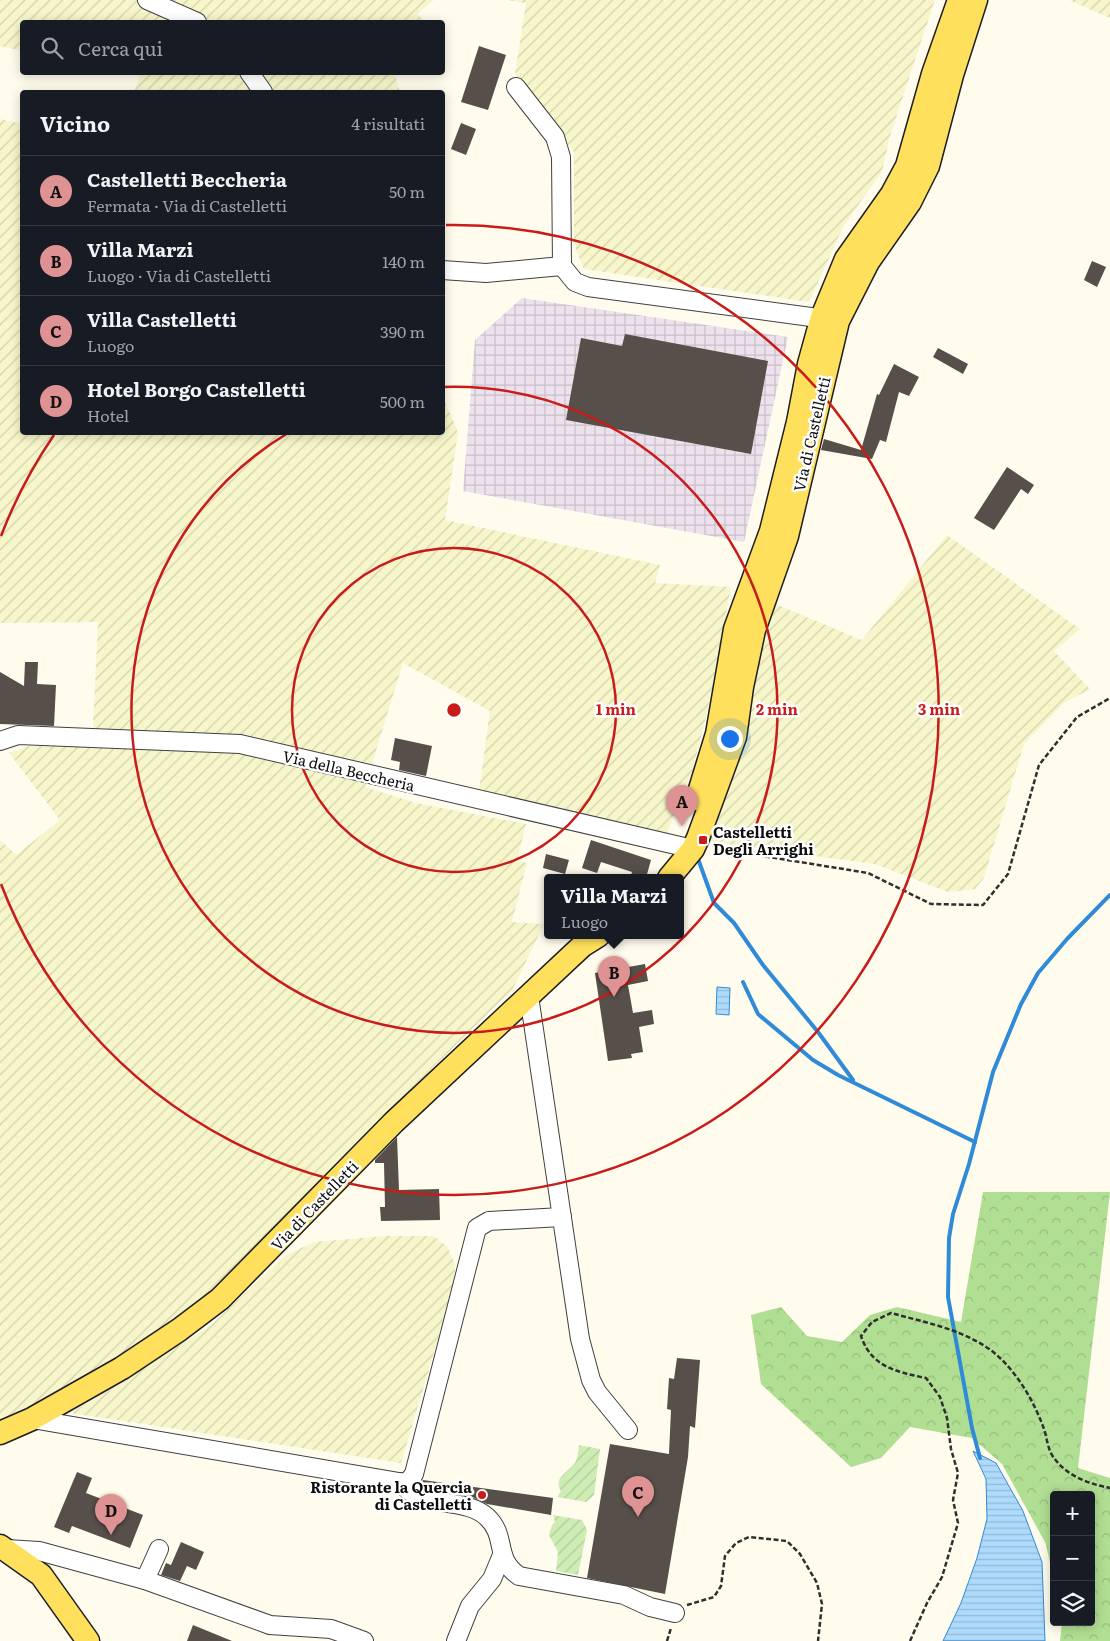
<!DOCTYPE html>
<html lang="it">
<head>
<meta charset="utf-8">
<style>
	body { margin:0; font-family:Literata,serif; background:#242831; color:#f1f3f6 }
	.controls { position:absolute; right:15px; bottom:15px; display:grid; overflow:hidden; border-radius:5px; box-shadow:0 2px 12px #0003 }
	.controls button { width:45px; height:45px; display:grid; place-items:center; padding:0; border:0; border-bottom:1px solid #363941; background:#171b24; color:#f1f3f6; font:25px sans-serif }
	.you { position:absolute; left:729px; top:738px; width:18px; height:18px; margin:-12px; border:4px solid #fff; border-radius:50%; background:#1a73e8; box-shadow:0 0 0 8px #1a73e833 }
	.badge { display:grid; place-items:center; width:32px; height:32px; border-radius:50%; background:#df9293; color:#111; font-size:16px; font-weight:700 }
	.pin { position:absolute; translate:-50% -41px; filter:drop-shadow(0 1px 2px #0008) }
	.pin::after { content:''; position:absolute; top:26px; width:18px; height:15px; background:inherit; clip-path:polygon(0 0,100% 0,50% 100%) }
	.popup { position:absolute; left:544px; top:874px; width:140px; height:65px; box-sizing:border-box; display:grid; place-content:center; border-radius:5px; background:#171b24; filter:drop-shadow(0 1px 4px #0005); font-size:16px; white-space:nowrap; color:#9ea1a6 }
	.popup b { font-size:19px; color:#f1f3f6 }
	.popup::after { content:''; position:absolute; left:50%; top:100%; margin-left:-10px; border:10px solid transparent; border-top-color:#171b24 }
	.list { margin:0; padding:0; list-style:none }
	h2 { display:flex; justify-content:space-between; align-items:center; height:65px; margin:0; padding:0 20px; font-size:21px }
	h2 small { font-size:16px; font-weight:400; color:#9ea1a6 }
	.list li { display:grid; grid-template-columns:32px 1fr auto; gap:15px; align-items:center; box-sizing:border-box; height:70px; padding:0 20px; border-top:1px solid #363941 }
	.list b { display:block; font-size:19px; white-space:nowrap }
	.list p { margin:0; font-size:16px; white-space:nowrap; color:#9ea1a6 }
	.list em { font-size:16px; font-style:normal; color:#9ea1a6 }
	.icon { flex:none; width:28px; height:28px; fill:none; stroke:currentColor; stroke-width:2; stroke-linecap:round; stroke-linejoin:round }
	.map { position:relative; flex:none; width:1110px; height:1641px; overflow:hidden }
	.search { position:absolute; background:#171b24; box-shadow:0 2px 12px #0003; left:20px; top:20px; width:425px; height:55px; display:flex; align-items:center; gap:12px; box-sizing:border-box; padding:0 18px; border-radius:5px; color:#9ea1a6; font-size:19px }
	.panel { position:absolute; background:#171b24; box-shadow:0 2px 12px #0003; left:20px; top:90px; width:425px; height:345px; border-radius:5px }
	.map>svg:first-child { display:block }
	.industrial { fill:url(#industrial-grid) }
	.farmland { fill:url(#farmland-furrows) }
	.forest { fill:url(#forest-crowns) }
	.garden { fill:url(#garden-furrows) }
	.water { fill:url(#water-rules); stroke:#2f8bd7 }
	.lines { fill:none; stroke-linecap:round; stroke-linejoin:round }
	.stream { stroke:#2f8bd7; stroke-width:4 }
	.building { fill:#574f49 }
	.minor-casing { stroke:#404040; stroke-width:20 }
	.major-casing { stroke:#1e1e1e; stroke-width:25 }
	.path { stroke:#2f2f2f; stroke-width:2.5; stroke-dasharray:5 2.5; stroke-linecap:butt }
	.minor { stroke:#fff; stroke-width:18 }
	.major { stroke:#ffe05d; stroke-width:22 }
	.ring { fill:none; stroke:#c81c1b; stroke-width:2.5 }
	.poi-dot { fill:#c81c1b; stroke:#fff; stroke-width:2 }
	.labels { text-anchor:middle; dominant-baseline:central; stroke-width:5; stroke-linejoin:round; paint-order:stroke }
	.street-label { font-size:15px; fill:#0d0d0d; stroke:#fff }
	.poi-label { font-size:15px; font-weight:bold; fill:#0d0d0d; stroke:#fff; text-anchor:start }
	.centre { fill:#c81c1b; stroke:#fff; stroke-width:2.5 }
	.ring-label { font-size:15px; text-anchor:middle; font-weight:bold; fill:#c81c1b; stroke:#fff; stroke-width:5; stroke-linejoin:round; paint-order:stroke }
</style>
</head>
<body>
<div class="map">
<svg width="1110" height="1641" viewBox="0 0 1110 1641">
	<defs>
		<pattern id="industrial-grid" width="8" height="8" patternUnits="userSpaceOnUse" patternTransform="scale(1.25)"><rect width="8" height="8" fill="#ece1ed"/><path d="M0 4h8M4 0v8" fill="none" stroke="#c9c0ca"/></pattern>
		<pattern id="farmland-furrows" width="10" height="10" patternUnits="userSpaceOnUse" patternTransform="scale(1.25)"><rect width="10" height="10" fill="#f7f6cb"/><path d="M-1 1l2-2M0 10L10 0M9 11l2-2" fill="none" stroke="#d3d2ad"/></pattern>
		<pattern id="forest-crowns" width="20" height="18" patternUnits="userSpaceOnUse" patternTransform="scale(1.25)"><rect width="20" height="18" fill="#b0de92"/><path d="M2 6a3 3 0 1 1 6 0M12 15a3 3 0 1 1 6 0" fill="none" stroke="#96bd7d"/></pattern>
		<pattern id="garden-furrows" width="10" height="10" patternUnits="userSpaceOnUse" patternTransform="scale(1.25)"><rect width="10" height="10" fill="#ceedb4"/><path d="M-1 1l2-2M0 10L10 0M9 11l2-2" fill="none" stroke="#b0ca9a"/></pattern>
		<pattern id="water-rules" width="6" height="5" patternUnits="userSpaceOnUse" patternTransform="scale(1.25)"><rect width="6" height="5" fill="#aedafb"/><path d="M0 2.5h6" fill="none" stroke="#94bad6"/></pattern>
	</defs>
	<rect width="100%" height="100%" fill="#fffced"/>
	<polygon class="industrial" points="522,298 788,337 744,542 463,491 475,340"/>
	<g class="farmland">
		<polygon points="0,0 434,0 417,14 426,22 22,22 22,51 0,46"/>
		<polygon points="506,0 935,0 890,136 882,172 844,225 809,302 584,269 574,244 574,152 522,87 515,73 526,3"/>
		<polygon points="1069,0 1110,0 1110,18"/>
		<polygon points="132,73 400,73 395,75 400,92 134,92 140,74"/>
		<polygon points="0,119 22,124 22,432 442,432 443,397 458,432 445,520 660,565 655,583 731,587 711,696 693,769 666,835 479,790 490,711 403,663 365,787 416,803 526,824 517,861 527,863 512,922 544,924 513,989 336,1162 224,1282 100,1371 0,1421 0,840 16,855 60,820 9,753 29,746 92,747 98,622 0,623"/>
		<polygon points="947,535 1080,629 1054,651 1090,689 1064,703 1024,744 984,878 975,889 948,892 875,864 708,842 732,766 773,603 862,640"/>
		<polygon points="385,1236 433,1236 447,1246 455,1265 454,1286 401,1463 70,1413 118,1385 211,1325 286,1255 314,1242"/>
	</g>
	<polygon class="forest" points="983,1192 1110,1192 1078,1468 1110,1478 1110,1641 1060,1641 1062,1622 1091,1622 1091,1495 1054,1495 1054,1583 1046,1544 1002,1464 972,1438 910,1427 881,1458 851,1467 761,1384 751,1315 781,1307 807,1336 842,1342 870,1315 897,1307 961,1322"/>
	<g class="garden">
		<path d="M579,1445L600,1449L594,1495L586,1502L557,1497L561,1491C552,1477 570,1472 576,1461C578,1457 578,1451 579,1445Z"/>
		<polygon points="553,1515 582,1520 587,1530 578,1575 556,1571 558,1552 549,1535 552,1525 555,1522"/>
	</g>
	<g class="water">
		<polygon points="717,987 730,988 729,1015 716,1014"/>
		<polygon points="973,1451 996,1463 1023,1511 1042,1562 1045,1641 943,1641 961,1603 977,1558 987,1519 986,1479"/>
	</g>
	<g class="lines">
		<g class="stream">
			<polyline points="697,856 714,903 734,923 763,965 818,1032 853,1080"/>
			<polyline points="743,982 758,1014 813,1060 838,1075 975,1142"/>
			<polyline points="980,1458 972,1428 948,1297 949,1238 953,1214 969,1164 993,1072 1021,1004 1038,973 1067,939 1110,895"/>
		</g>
	</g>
	<g class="building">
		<polygon points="479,46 506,55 488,110 461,102"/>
		<polygon points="461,123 476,129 466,155 451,149"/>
		<polygon points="1092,261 1106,267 1097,287 1084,280"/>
		<polygon points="625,334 768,361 751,454 566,420 581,338 622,346"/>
		<polygon points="938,348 968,364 963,374 933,357"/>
		<polygon points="894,364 919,377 909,396 899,392 886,442 880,440 872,459 821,450 824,439 861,450 877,394 879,395"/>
		<polygon points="1007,467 1034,485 1028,494 1021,489 994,530 974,518"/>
		<polygon points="25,662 38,662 37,684 56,685 54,726 0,724 0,672 24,686"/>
		<polygon points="395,738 432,746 426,776 399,770 400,762 391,760"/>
		<polygon points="591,840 651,860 646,878 630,878 632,872 601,862 597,873 582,868"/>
		<polygon points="546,854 569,860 565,874 543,868"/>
		<polygon points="645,964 648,981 628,985 633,1013 652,1010 654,1024 639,1027 643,1052 631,1054 632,1058 608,1061 595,973"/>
		<polygon points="397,1137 399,1190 439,1189 440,1220 381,1221 380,1207 385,1207 384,1163 375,1163 375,1160"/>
		<polygon points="677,1358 700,1360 695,1428 690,1426 688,1457 665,1594 587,1578 610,1444 669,1454 671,1410 667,1409 669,1378 674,1379"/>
		<polygon points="77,1472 92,1478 86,1493 143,1515 130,1548 72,1526 69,1533 54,1527"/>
		<polygon points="423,1480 553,1498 551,1515 487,1504 470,1496 435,1490 420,1484"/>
		<polygon points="181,1542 204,1552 196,1570 187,1566 180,1581 161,1575 166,1563 171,1565"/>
		<polygon points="193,1625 232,1641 187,1641"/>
	</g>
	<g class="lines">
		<defs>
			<g id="minor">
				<polyline points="147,0 197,22"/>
				<polyline points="249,72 263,92"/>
				<polyline points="516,87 555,137 561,157 562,266 575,282 588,287 833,320"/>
				<polyline points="442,270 486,273 562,266"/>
				<polyline points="0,741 18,735 240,744 693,849"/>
				<polyline points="529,996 580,1339 591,1380 597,1392 628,1430"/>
				<path d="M32,1419L399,1482C426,1511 464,1496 487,1517C508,1537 493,1558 519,1576L624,1595L650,1607L675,1613"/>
				<polyline points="399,1482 407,1483 414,1474 477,1228 489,1221 562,1217"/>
				<polyline points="7,1549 39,1551 145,1580 159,1549"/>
				<polyline points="145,1580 270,1625 331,1629 364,1641"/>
				<polyline points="456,1641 470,1606 492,1579 502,1555"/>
			</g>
			<g id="major">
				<polyline points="697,799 717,734 735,629 771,531 798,422 809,364 822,317 846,259 892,194 907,166 933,74 959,0"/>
				<polyline points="669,878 693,849 698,838 735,737 742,687 754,630 787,536 838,321 868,262 910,202 928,166 952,75 976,0"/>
				<polyline points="0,1433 32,1419 122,1368 179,1330 220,1299 394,1122 582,946 598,936"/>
				<polyline points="0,1546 41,1575 88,1641"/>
			</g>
		</defs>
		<use href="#minor" class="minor-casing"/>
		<use href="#major" class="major-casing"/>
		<g class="path">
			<polyline points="713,848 868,873 931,904 983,905 1008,874 1039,765 1077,717 1110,698"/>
			<polyline points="687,1605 714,1597 721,1586 725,1556 736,1543 749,1537 787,1541 800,1554 817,1583 822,1604 818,1641"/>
			<polyline points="667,1641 671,1628"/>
			<path d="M910,1641L927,1603L942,1577L958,1523L953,1500L958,1473L951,1449L947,1418L940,1397L926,1378C897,1372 871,1367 861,1336L872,1322L891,1313C927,1323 972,1331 1000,1358C1020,1377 1035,1404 1044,1429C1047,1438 1048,1451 1054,1458C1067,1476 1089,1484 1110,1488"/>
		</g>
		<use href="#minor" class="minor"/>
		<use href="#major" class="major"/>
	</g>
	<g class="ring">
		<circle cx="454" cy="710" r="162"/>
		<path d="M443 387A323 323 0 1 1 288 433"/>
		<path d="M1 536A485 485 0 0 1 54 435M446 225A485 485 0 1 1 1 884"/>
	</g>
	<g class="poi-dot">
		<rect x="698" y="835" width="10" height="10" rx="2.5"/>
		<circle cx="482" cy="1495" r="5"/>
	</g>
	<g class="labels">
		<g class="street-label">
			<text transform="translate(811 434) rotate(-77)">Via di Castelletti</text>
			<text transform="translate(349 770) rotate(13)">Via della Beccheria</text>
			<text transform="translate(314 1205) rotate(-46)">Via di Castelletti</text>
		</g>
		<g class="poi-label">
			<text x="713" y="831">Castelletti<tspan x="713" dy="17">Degli Arrighi</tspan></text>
			<text x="472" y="1486" text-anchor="end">Ristorante la Quercia<tspan x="472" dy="17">di Castelletti</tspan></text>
		</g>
	</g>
	<circle cx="454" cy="710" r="8" class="centre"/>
	<g class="ring-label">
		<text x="616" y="715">1 min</text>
		<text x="777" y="715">2 min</text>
		<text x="939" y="715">3 min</text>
	</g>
</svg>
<div class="controls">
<button>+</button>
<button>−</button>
<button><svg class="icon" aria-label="layers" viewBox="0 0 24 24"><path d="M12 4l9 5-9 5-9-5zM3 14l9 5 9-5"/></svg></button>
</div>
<div class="you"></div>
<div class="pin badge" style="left:682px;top:826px">A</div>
<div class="pin badge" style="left:614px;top:997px">B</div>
<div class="popup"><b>Villa Marzi</b>Luogo</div>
<div class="pin badge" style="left:638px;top:1517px">C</div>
<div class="pin badge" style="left:111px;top:1535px">D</div>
<div class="search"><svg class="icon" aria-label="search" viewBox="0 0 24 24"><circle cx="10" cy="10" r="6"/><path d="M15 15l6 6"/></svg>Cerca qui</div>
<section class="panel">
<h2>Vicino<small>4 risultati</small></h2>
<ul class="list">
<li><span class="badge">A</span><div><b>Castelletti Beccheria</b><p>Fermata · Via di Castelletti</p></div><em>50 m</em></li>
<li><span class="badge">B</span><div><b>Villa Marzi</b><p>Luogo · Via di Castelletti</p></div><em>140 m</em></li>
<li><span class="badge">C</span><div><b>Villa Castelletti</b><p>Luogo</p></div><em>390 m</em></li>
<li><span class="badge">D</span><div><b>Hotel Borgo Castelletti</b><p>Hotel</p></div><em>500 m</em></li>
</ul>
</section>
</div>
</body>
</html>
